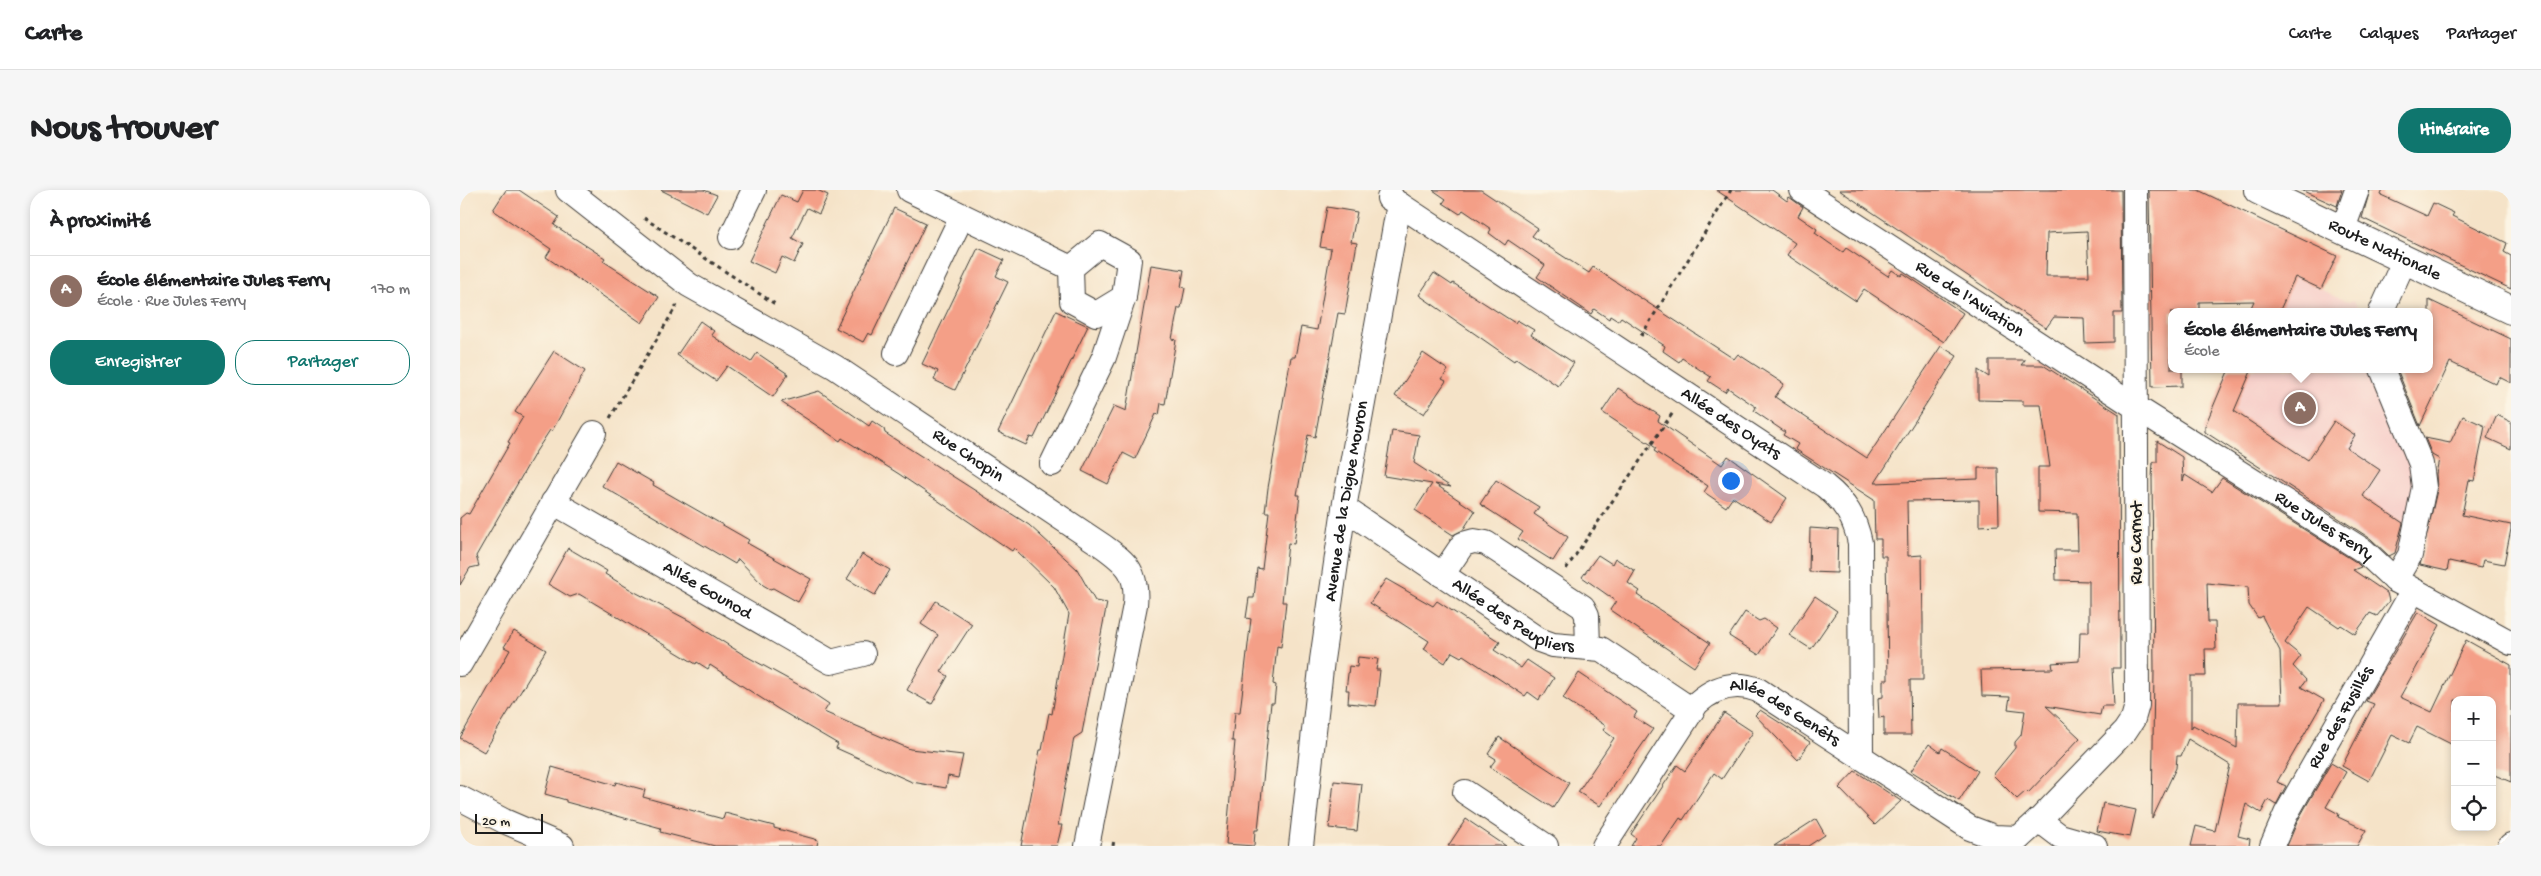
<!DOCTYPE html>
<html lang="fr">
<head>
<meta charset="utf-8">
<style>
	body { margin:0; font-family:"Gochi Hand",sans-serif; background:#f6f6f6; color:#202124 }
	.controls { position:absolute; right:15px; bottom:15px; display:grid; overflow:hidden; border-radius:10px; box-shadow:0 2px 8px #0003 }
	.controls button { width:45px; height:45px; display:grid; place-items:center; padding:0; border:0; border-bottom:1px solid #e0e0e0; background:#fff; color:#202124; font:25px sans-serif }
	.scale { position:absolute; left:15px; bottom:12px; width:68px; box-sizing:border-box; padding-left:5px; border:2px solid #1c1c1c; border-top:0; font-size:14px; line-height:18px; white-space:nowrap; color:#1c1c1c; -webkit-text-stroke:4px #fcf5e5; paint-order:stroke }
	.you { position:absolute; left:1270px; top:290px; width:18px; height:18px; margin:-12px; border:4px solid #fff; border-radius:50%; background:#1a73e8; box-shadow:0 0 0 8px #1a73e833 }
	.badge { display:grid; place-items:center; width:32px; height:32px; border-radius:50%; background:#0f766e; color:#fff; font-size:16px; font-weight:700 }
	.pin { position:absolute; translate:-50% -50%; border:2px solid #fff; box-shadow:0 1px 5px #0006 }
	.popup { position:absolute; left:1708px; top:118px; width:265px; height:65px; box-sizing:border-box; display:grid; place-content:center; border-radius:10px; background:#fff; filter:drop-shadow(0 1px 4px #0005); font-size:16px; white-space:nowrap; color:#757577 }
	.popup b { font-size:19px; color:#202124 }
	.popup::after { content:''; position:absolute; left:50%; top:100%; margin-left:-10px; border:10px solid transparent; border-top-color:#fff }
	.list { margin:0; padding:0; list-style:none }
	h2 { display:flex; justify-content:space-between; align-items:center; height:65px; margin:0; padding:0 20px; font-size:21px }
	h2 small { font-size:16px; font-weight:400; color:#757577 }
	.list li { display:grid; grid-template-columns:32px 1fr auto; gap:15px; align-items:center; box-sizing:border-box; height:70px; padding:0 20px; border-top:1px solid #e0e0e0 }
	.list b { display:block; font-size:19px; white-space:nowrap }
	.list p { margin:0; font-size:16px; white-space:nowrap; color:#757577 }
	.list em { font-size:16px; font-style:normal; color:#757577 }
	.actions { display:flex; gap:10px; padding:15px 20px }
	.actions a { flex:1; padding:11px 0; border:1px solid #0f766e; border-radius:20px; text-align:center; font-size:18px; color:#0f766e }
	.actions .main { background:#0f766e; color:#fff }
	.icon { flex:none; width:28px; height:28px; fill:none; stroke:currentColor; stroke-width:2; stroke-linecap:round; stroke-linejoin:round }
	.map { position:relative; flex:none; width:2051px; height:656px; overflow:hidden; border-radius:20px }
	header { display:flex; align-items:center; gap:30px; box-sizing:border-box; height:70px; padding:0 25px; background:#fff; border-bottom:1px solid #e0e0e0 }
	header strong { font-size:24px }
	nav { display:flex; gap:28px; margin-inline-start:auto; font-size:18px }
	.intro { display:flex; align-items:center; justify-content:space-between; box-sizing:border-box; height:120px; padding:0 30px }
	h1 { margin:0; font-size:35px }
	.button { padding:12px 22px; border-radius:20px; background:#0f766e; color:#fff; font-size:18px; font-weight:700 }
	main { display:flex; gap:30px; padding:0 30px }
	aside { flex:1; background:#fff; border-radius:20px; box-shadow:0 2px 8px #0003 }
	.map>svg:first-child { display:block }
	.built { fill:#f7d0ca }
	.building { fill:#f49f87; fill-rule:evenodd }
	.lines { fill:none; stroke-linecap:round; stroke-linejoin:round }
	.minor-casing { stroke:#3d3a36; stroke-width:26 }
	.major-casing { stroke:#3d3a36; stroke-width:30 }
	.path { stroke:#3d3a36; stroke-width:3; stroke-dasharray:4 4; stroke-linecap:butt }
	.minor { stroke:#fff; stroke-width:24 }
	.major { stroke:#fff; stroke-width:28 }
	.labels { text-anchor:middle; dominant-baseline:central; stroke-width:4; stroke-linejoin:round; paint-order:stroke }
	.street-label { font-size:18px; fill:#1c1c1c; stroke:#fcf5e5 }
</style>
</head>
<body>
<header>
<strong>Carte</strong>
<nav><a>Carte</a><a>Calques</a><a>Partager</a></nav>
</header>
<div class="intro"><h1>Nous trouver</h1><a class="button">Itinéraire</a></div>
<main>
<aside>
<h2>À proximité<small></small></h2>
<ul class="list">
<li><span class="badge" style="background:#8d6e63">A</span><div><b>École élémentaire Jules Ferry</b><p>École · Rue Jules Ferry</p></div><em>170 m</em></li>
</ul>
<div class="actions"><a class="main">Enregistrer</a><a>Partager</a></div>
</aside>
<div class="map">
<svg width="2051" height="656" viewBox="0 0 2051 656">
	<rect width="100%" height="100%" fill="#fcf5e5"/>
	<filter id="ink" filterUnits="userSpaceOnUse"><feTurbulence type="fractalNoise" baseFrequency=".02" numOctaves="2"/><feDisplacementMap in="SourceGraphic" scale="10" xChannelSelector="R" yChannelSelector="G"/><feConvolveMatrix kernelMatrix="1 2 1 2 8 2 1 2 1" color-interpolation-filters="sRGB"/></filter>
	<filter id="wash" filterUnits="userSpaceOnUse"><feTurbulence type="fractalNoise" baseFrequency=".0096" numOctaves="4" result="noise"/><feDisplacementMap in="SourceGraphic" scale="20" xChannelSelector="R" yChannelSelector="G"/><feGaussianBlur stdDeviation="1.12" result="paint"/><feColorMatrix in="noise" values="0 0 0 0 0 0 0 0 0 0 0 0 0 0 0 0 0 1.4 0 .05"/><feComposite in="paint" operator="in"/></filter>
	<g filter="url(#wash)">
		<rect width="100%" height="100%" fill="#f5e3c8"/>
		<g class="built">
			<polygon points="1810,76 1889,112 1894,110 1899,122 1789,122"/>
			<polygon points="1768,179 1910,179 1954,275 1955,292 1943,360 1930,365 1743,241"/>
		</g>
		<g id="blocks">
			<g class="building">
				<polygon points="46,0 59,0 99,27 94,35 145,68 143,71 199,107 182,133 86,67 91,59 33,20"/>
				<polygon points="201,0 244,0 257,5 247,23"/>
				<polygon points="343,0 357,0 368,5 359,24 347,18 332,48 343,54 334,73 322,67 315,83 289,71 321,5 337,12"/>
				<polygon points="973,0 1021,0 1078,38 1072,46 1129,83 1133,77 1274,169 1278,164 1324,194 1315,207 1407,268 1481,156 1497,166 1415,293 1518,289 1518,278 1538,278 1539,335 1519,336 1519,310 1447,311 1448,366 1462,365 1463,432 1463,490 1450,490 1451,545 1424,545 1424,527 1419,528 1418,508 1423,507 1423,490 1428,490 1427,421 1426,366 1421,366 1421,349 1415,349 1414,310 1335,259 1338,254 1323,245 1325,242 1294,221 1296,217 1268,198 1265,202 1248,191 1251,187 1222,168 1219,172 1203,161 1205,156 1176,137 1161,127 1158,131 1150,126 1149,129 1134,119 1131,124 1077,87 1085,75 1048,50 1045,55 1029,43 1031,39 1003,20 1000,24 983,13 986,9"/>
				<polygon points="1256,0 1312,0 1327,11 1329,7 1343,17 1338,26 1357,39 1355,43 1369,53 1383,62 1386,58 1428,86 1432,80 1441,86 1443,83 1503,123 1484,152 1404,99 1396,111 1327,65 1335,53"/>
				<path d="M1379,0H1661L1662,123H1654V152L1625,153L1624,128L1594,127L1586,138ZM1627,41L1629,86H1586L1587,43Z"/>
				<polygon points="1689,0 1738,0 1877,66 1861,99 1835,87 1819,122 1789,122 1794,111 1739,112 1739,122 1711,122 1711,179 1722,179 1722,196 1692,197"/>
				<polygon points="1841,0 1882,0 1877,16"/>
				<polygon points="1910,0 1923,0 1921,5 1967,26 1973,13 1994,23 1992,26 2047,53 2044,62 2051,66 2051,99 1902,28"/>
				<polygon points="867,17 897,22 891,52 897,53 885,124 878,123 855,247 848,245 837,305 840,305 834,354 828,353 822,412 826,412 821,457 817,456 813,494 816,495 814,513 811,513 798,640 795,640 794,656 766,654 775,551 772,551 775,522 780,522 791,429 786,428 789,408 794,408 797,378 802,379 809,322 805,322 808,298 831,167 835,167 841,137 857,140 871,59 860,57"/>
				<polygon points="434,18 466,33 412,145 408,143 403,152 376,138"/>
				<polygon points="518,58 544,70 536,86 548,92 495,200 474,190 478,181 462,174"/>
				<polygon points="691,75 724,80 721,97 725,98 721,118 718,118 712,149 716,150 705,214 701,213 699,225 696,224 675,269 663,263 648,294 622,281 654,216 666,221"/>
				<polygon points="974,83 992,95 993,93 1055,133 1057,130 1074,140 1071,145 1114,173 1098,196 1056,168 1054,171 959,105"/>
				<polygon points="1969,110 2051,149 2051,193 2039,187 2036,194 1990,172 1960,236 1937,179 1969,179"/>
				<polygon points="596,121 628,136 574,248 570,247 566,255 538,242"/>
				<polygon points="240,131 254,141 251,145 291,172 297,163 328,184 313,207 267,176 256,191 217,165"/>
				<polygon points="94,161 125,181 92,241 90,240 75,263 16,366 19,376 10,378 0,395 0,328 6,323 9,324 50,253 48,252 63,227 55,222"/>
				<polygon points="963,163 988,180 982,189 986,191 964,224 935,206"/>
				<polygon points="1529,170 1565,170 1561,175 1583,175 1659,224 1660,478 1652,478 1654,516 1642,516 1640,525 1586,516 1620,548 1568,603 1566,601 1557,609 1533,585 1555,558 1555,552 1561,545 1565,521 1548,519 1550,507 1522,506 1521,480 1593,479 1592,473 1619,471 1620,442 1629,442 1629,391 1596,390 1595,360 1618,360 1617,323 1578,322 1578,277 1590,277 1581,215 1563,215 1563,211 1518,210 1518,180 1529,187"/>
				<polygon points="1769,179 1792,179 1774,221 1848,270 1874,231 1895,245 1887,258 1920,280 1903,306 1943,333 1935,363 1929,366 1911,349 1745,242 1745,236"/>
				<polygon points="1158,198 1200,226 1198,231 1262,275 1268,266 1327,308 1311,332 1273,307 1266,317 1244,302 1248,296 1194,261 1196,258 1142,222"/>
				<polygon points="359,201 409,236 412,231 424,239 425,243 569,335 617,379 635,411 647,413 622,543 614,548 598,635 602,635 597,656 561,656 580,560 582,560 589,523 592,524 609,424 594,397 554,358 552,361 439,284 382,248 380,251 321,212"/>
				<polygon points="2037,225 2051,232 2051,259 2027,248"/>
				<polygon points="2003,226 2025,236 2014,291 2009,290 2002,325 2051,335 2051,339 2044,374 2023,370 2021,378 1989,371 1987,381 1960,375 1977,300 1976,284 1979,269 1972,265 1965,248 1990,253"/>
				<polygon points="932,241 959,245 954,273 991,297 975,294 1015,321 1003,340 993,345 955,320 972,294 924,286"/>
				<path d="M1697,251L1722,267L1723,291L1725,285L1752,302L1762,288L1896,372L1901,377L1893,380L1927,403L1929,411L1917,426L1910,423L1895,444L1881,435L1879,437L1849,417L1825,453L1841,466L1833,476L1846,490L1841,497L1864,510L1817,592L1826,596L1816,615L1808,610L1801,623L1786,614L1778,646L1790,649L1789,656H1731L1736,636L1755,641L1770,575L1728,549L1721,566H1717L1716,578L1692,629L1694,480L1692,288L1693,272H1697ZM1747,393L1788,397L1789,415L1798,428L1802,426L1820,461L1822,513H1778L1777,558L1733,535L1731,539V486H1746L1745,459H1756L1755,432H1748Z"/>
				<polygon points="156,271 194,293 193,295 289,350 287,353 351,389 338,412 313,398 310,399 303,395 278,369 275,374 142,296"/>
				<polygon points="1036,290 1079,317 1074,324 1108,347 1093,371 1058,349 1063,342 1020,314"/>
				<polygon points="1350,338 1378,340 1377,383 1349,382"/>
				<polygon points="108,358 147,381 145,384 173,401 230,431 284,465 348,500 369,514 364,522 450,559 503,565 498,588 488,586 486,598 452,592 376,558 378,554 318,519 250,475 248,479 237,472 236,474 119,404 110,407 88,394"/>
				<polygon points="402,364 430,380 415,405 387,389"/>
				<polygon points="1138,365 1152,374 1155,368 1175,381 1168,393 1180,401 1177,405 1250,453 1234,477 1150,420 1156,411 1122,387"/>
				<polygon points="926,389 973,416 977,411 1040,452 1034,460 1061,478 1067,470 1094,488 1083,506 1081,505 1079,510 1068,502 1065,506 1003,465 1001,467 992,462 985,473 964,459 969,451 910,413"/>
				<polygon points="1355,406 1377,421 1351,459 1329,445"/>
				<polygon points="476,411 512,434 481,482 488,486 472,514 447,500 478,445 461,434"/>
				<polygon points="1285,422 1299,431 1304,429 1317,438 1299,465 1269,446"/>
				<polygon points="1958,422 1980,435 1940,507 1972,522 2006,450 2051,475 2051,592 2032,584 2032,510 1995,510 1995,556 1957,537 1949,553 1932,545 1909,591 1882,576 1914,514 1906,511"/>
				<polygon points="54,441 86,460 24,562 0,548 50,460 44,457"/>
				<polygon points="898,467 918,469 916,480 920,480 916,516 888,513 889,500 886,500 889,476 897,477"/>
				<polygon points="1119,483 1177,522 1174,527 1193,539 1140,616 1118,602 1154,548 1143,540 1146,536 1103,508"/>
				<polygon points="1300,520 1350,552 1338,570 1295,525"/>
				<polygon points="1264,523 1293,542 1262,589 1254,583 1223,630 1220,628 1201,656 1171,656 1176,648 1171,644 1217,575 1225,581"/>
				<polygon points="1039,547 1109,593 1093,618 1030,577 1036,569 1028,564"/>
				<polygon points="1469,554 1480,562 1482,558 1518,581 1499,611 1451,581"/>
				<polygon points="1871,573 1886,582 1866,617 1879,624 1878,627 1906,640 1897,656 1827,656 1838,630"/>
				<polygon points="92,577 155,595 156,592 185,600 183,607 263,629 265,623 314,636 314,638 358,650 357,656 255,656 200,642 201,638 106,612 106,610 85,604"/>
				<polygon points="1395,581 1441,611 1415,635 1379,598"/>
				<polygon points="874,591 902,594 897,641 869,638"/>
				<polygon points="1643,613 1676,620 1670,647 1637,641"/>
				<polygon points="1006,629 1046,656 988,656"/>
				<polygon points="1356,629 1365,645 1348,656 1314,656"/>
			</g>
		</g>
	</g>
	<g filter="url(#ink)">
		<use href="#blocks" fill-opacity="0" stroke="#3d3a36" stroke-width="1"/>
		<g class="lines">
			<defs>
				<g id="minor">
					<path id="s1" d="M108,0L229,95L375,177L643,356C668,374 678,383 675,415L627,656"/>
					<polyline points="449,0 611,78"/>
					<path id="s2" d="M1342,0L1677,218L1904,361L1935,390L2051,453"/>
					<path id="s3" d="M939,14L1365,296C1385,312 1395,328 1400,353L1401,567"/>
					<polyline points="1883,39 1897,0"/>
					<polyline points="271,47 294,0"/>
					<polygon points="640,54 669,70 664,107 636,124 612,111 611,78"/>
					<polyline points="1921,122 1945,69"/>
					<polyline points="436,163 502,26"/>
					<polyline points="1922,179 1961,274 1964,297 1950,365 1935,390"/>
					<polyline points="592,274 644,167 664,107"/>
					<path id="s4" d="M93,312L371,472L403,464"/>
					<path id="s5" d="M884,318L1079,450L1093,455L1141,459L1232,520"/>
					<polyline points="982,385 1003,354 1014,351 1026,353 1123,417 1127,425 1128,457"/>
					<polyline points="0,474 134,243"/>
					<polyline points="1005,602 1086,656"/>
					<polyline points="0,608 44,631 102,656"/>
					<polyline points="1579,630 1600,646 1635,656"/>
					<path id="s6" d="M841,656L862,470L884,318L939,14L929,8L931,6"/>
					<path id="s7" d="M1144,656L1237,513C1255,497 1275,491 1298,500L1510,638L1534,647L1559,648"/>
					<polyline points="1550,656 1579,630 1665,541 1673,529 1677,515 1675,0"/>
					<path id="s8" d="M1812,656L1826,624L1953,401"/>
					<polyline points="2050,656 2051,655"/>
				</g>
				<g id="major">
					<path id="s9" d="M1798,0L2051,120"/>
				</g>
			</defs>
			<use href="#minor" class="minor-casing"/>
			<use href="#major" class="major-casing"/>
			<g class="path">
				<polyline points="184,28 315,114"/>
				<polyline points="1181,146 1271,0"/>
				<polyline points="150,228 217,115"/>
				<polyline points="1106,379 1214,221"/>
				<polyline points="653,656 654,649"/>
			</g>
			<use href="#minor" class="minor"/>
			<use href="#major" class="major"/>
		</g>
	</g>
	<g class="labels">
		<g class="street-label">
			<text stroke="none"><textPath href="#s9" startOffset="140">Route Nationale</textPath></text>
			<text stroke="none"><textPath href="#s2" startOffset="200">Rue de l'Aviation</textPath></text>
			<text stroke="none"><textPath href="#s3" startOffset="398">Allée des Oyats</textPath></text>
			<text stroke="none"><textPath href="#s1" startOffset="481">Rue Chopin</textPath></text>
			<text stroke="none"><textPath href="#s6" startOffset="348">Avenue de la Digue Mouron</textPath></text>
			<text stroke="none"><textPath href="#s2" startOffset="621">Rue Jules Ferry</textPath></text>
			<text transform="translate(1677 353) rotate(-90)">Rue Carnot</text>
			<text stroke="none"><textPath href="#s4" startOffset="178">Allée Gounod</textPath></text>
			<text stroke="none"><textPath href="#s5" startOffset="202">Allée des Peupliers</textPath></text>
			<text stroke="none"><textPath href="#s7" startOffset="270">Allée des Genêts</textPath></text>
			<text stroke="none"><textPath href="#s8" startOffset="146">Rue des Fusillés</textPath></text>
		</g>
	</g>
</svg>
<div class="controls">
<button>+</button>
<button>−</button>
<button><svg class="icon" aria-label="locate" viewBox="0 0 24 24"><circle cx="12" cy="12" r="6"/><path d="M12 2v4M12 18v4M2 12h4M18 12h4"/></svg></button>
</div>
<div class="scale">20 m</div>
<div class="you"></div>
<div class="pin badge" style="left:1840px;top:218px;background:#8d6e63">A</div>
<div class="popup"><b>École élémentaire Jules Ferry</b>École</div>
</div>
</main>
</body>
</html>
